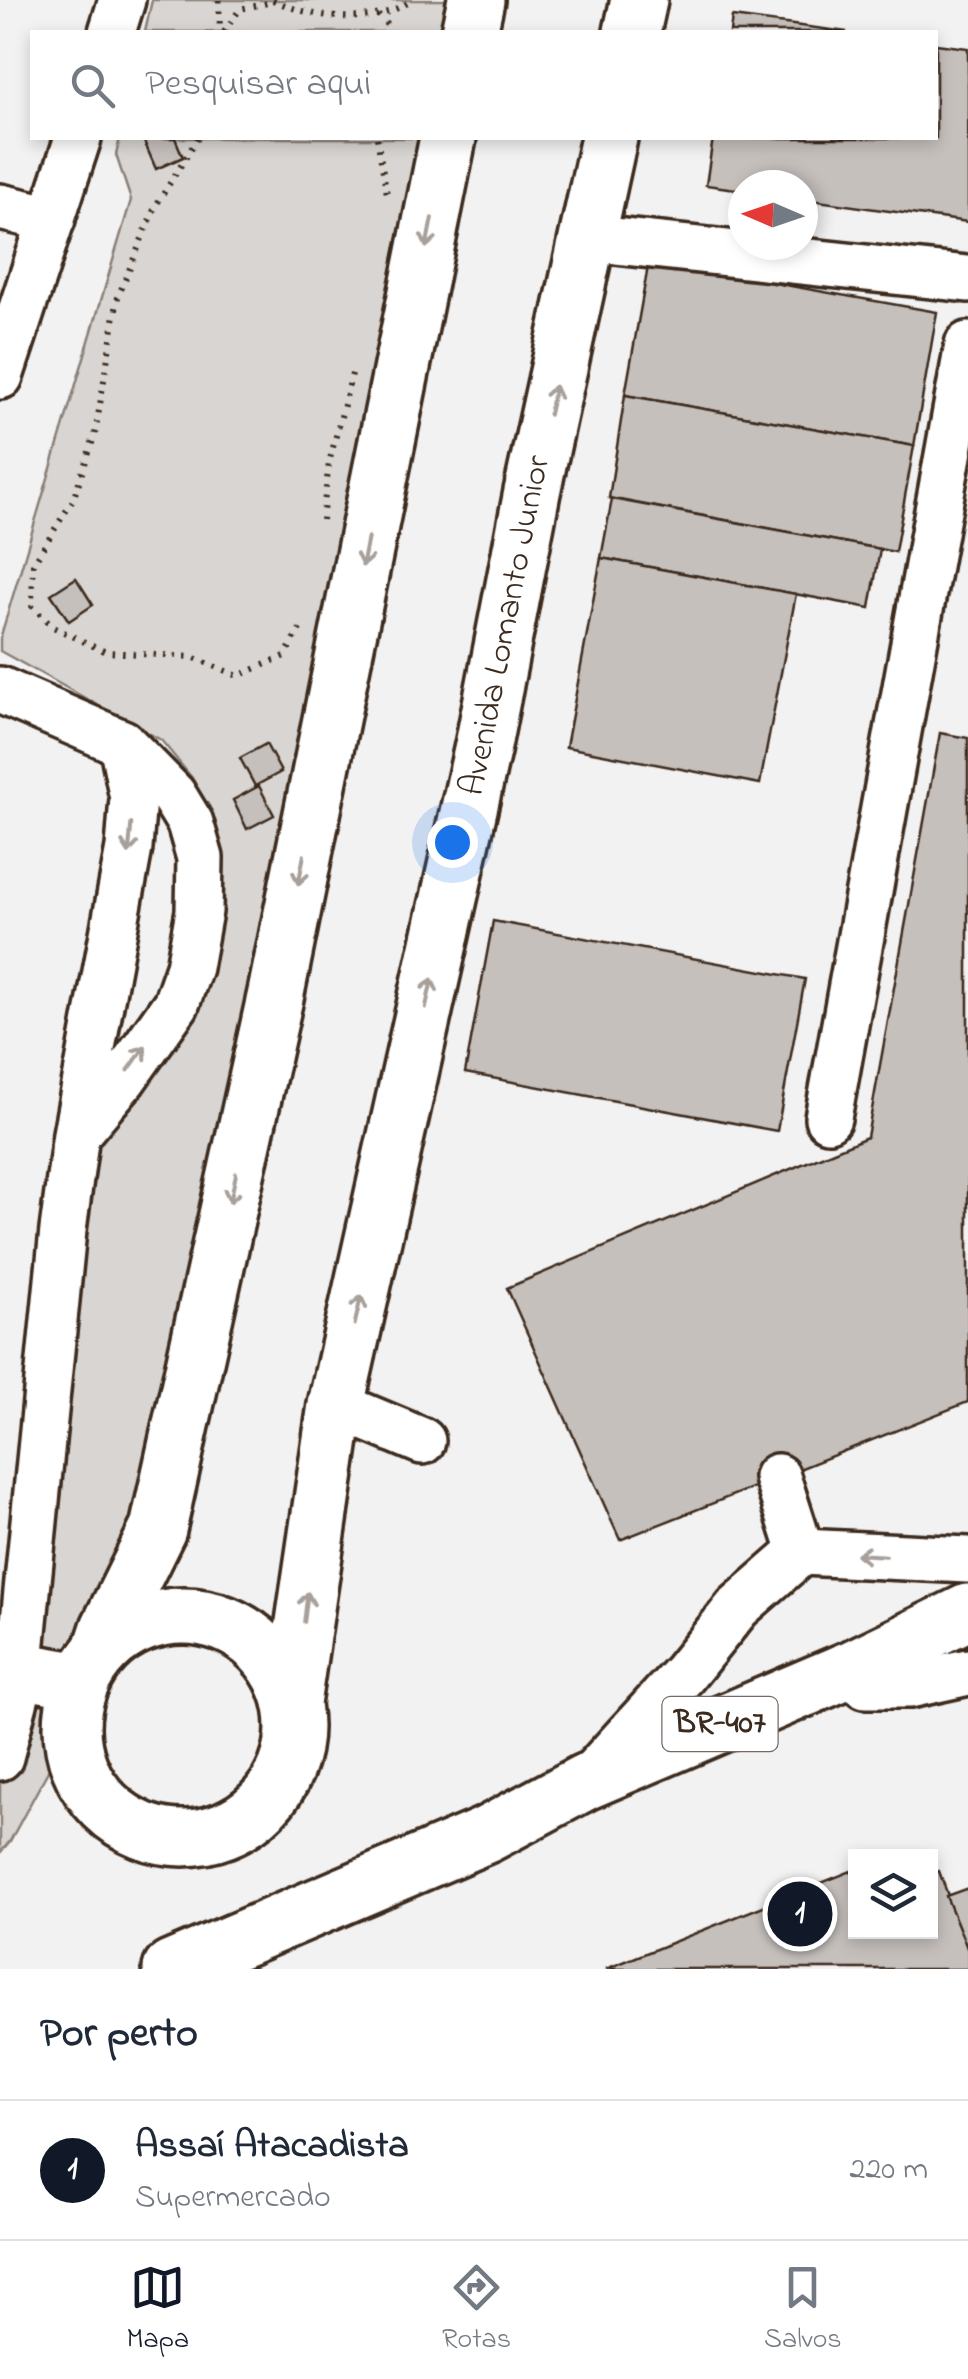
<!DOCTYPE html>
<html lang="pt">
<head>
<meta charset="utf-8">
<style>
	body { margin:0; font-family:"Indie Flower",sans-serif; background:#f6f6f7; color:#1f2937 }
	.controls { position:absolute; right:30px; bottom:30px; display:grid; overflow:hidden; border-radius:0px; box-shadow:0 5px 15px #0003 }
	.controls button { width:90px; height:90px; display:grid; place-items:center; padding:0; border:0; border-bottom:2px solid #e0e1e3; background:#fff; color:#1f2937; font:50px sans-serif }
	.compass { position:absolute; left:728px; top:170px; width:90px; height:90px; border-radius:50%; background:#fff; box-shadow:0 5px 15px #0003; rotate:272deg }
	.you { position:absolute; left:452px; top:842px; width:35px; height:35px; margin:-25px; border:8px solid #fff; border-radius:50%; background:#1a73e8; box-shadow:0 0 0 15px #1a73e833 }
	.badge { display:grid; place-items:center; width:65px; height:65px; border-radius:50%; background:#111827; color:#fff; font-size:32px; font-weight:700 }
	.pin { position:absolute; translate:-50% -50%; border:5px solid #fff; box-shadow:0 2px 10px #0006 }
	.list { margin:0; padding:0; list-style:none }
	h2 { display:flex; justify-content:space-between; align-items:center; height:130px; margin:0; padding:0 40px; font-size:42px }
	h2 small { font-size:32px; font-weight:400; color:#747a83 }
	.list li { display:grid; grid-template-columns:65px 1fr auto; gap:30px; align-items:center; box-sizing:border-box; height:140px; padding:0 40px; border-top:2px solid #e0e1e3 }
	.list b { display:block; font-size:38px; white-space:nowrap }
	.list p { margin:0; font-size:32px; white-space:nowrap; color:#747a83 }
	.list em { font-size:32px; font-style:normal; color:#747a83 }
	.icon { flex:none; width:55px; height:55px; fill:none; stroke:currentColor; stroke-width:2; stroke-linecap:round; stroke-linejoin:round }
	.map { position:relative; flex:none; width:968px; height:1969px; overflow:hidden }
	.search { position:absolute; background:#fff; box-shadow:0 5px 15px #0003; left:30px; right:30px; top:30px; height:110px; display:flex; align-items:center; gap:25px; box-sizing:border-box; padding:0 35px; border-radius:0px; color:#747a83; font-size:38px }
	.sheet { height:270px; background:#fff }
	nav { display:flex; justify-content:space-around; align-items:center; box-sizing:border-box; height:140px; border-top:2px solid #e0e1e3; background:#fff; font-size:28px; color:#747a83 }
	nav a { display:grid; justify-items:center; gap:5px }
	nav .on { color:#111827 }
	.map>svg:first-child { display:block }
	.green { fill:#d8d5d2; stroke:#8a8078; stroke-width:2.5 }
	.building { fill:#c6c0bd; stroke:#3b2a1e; stroke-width:2.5 }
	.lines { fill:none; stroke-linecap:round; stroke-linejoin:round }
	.minor-casing { stroke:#3b2a1e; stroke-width:52 }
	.major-casing { stroke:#3b2a1e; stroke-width:62 }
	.highway-casing { stroke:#3b2a1e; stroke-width:62 }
	.path { stroke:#3b2a1e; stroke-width:6; stroke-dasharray:2.5 8; stroke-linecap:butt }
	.minor { stroke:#fff; stroke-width:45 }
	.major { stroke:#fff; stroke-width:55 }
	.highway { stroke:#fff; stroke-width:55 }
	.oneway { stroke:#a79f9a }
	.labels { text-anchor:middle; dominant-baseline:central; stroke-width:9; stroke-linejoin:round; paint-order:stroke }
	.shield { fill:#fff; stroke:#766a62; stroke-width:2.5 }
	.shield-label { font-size:32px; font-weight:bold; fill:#3b2a1e }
	.street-label { font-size:35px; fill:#3b2a1e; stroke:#fff }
</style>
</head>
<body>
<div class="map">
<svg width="968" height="1969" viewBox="0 0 968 1969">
	<rect width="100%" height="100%" fill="#f3f2f2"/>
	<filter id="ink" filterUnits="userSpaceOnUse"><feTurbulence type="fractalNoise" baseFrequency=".01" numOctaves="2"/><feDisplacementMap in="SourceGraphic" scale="20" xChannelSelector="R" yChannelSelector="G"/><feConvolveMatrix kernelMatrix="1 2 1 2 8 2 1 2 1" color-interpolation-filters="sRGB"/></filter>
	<g filter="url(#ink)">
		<g class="green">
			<polygon points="152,0 501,0 493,32 145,32"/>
			<polygon points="120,138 469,138 93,1688 10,1841 0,1853 0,1765 94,1131 168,1033 211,823 192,778 161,740 0,651 0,639 131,200 116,155"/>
		</g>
		<g class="building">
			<polygon points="732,17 847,32 730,32"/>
			<polygon points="936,44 968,48 968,222 803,199 803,185 743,185 743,190 706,185 713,138 936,138"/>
			<polygon points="147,138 175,138 183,157 156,169 143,139"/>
			<polygon points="649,261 937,312 914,446 625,395"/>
			<polygon points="625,395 914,446 895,552 609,498"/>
			<polygon points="612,499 880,549 870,608 601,558"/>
			<polygon points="601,558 796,594 760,784 566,747"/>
			<polygon points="76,578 93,605 69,621 51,594"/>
			<polygon points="940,733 968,738 968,1402 620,1540 507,1288 867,1137"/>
			<polygon points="266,744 281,772 255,786 240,758"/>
			<polygon points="259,786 274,815 247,829 233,800"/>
			<polygon points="493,921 805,979 777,1131 465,1073"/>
			<polygon points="856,1869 856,1932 930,1932 930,1874 939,1871 968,1950 968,1969 606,1969"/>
			<polygon points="968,1888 968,1950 946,1896"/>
		</g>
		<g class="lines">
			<defs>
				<g id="minor">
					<polyline points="112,32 122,0"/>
					<polyline points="0,207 52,219"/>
					<polyline points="587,238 968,279"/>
					<polyline points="0,376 78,138"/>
					<polyline points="0,690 122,743 173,795 190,823 200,858 199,911 189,967 176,1004 123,1079 78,1132"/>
					<polyline points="828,1118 968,345"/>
					<polyline points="336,1405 422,1441"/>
					<polyline points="777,1477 801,1552"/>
					<polyline points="855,1667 866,1685 909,1685 968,1672"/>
					<polyline points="0,1757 17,1692 63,1230 76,1134 129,848 133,798 122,743"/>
					<polyline points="589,1778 684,1674 738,1607 801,1552 968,1560"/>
				</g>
				<g id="major">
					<polyline points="469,32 476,0"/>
					<polyline points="632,32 639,0"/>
					<circle cx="183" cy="1727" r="111"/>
					<polyline points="101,1652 109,1628 158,1529 276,993 448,138"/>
					<polyline points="19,1670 81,1681"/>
					<path id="s1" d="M292,1704L336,1405L483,746L532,492L609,138"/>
				</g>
				<polyline id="highway" points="171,1969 486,1835 585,1782 855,1667 968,1612"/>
			</defs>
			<use href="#minor" class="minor-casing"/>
			<use href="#major" class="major-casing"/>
			<use href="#highway" class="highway-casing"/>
			<g class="path">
				<polyline points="219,0 220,32"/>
				<path d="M273,0C313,19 374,27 412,0"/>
				<polyline points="378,15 393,32"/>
				<polyline points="224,32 240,9 273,2"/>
				<polyline points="198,138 155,207 118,297 95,434 73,500 33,564 32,606 53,627 106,652 192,657 238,676 285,656 302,625"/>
				<polyline points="377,138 388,200"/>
				<polyline points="322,520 329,463 354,366"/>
			</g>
			<use href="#minor" class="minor"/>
			<use href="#major" class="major"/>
			<use href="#highway" class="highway"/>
		</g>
		<defs><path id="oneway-shaft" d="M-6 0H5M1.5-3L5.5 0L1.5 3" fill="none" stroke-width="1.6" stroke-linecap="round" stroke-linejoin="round" transform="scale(2.5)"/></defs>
		<g class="oneway">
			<use href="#oneway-shaft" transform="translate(429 233) rotate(101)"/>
			<use href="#oneway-shaft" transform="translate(552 400) rotate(-78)"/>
			<use href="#oneway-shaft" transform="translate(365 552) rotate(101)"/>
			<use href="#oneway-shaft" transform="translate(130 839) rotate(95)"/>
			<use href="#oneway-shaft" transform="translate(301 870) rotate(101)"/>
			<use href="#oneway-shaft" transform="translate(429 993) rotate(-78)"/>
			<use href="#oneway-shaft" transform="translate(137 1058) rotate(-55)"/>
			<use href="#oneway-shaft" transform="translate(233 1188) rotate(102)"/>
			<use href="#oneway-shaft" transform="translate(358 1310) rotate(-77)"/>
			<use href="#oneway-shaft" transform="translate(871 1555) rotate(-177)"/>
			<use href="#oneway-shaft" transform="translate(306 1607) rotate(-83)"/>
		</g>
	</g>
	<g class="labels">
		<rect class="shield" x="662.5" y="1697" width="115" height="54" rx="8"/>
		<g class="shield-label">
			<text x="720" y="1724">BR-407</text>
		</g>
		<g class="street-label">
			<text stroke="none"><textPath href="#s1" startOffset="1100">Avenida Lomanto Junior</textPath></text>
		</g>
	</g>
</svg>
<div class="controls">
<button><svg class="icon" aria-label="layers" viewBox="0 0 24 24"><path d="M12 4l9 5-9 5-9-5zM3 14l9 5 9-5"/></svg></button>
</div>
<svg class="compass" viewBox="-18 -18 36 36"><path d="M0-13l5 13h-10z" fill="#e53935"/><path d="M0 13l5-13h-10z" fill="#747a83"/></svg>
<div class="you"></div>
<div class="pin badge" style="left:800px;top:1914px">1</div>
<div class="search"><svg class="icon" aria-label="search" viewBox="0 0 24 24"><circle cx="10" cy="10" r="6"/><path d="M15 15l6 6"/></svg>Pesquisar aqui</div>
</div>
<section class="sheet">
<h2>Por perto<small></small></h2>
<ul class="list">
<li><span class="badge">1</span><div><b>Assaí Atacadista</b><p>Supermercado</p></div><em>220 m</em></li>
</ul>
</section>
<nav>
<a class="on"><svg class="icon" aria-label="map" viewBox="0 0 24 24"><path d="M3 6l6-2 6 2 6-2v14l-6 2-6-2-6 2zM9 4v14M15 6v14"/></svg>Mapa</a>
<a><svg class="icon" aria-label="directions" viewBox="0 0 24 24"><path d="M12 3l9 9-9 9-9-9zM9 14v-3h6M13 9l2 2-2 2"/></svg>Rotas</a>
<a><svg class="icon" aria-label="saved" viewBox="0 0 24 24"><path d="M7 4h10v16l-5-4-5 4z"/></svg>Salvos</a>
</nav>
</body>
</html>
